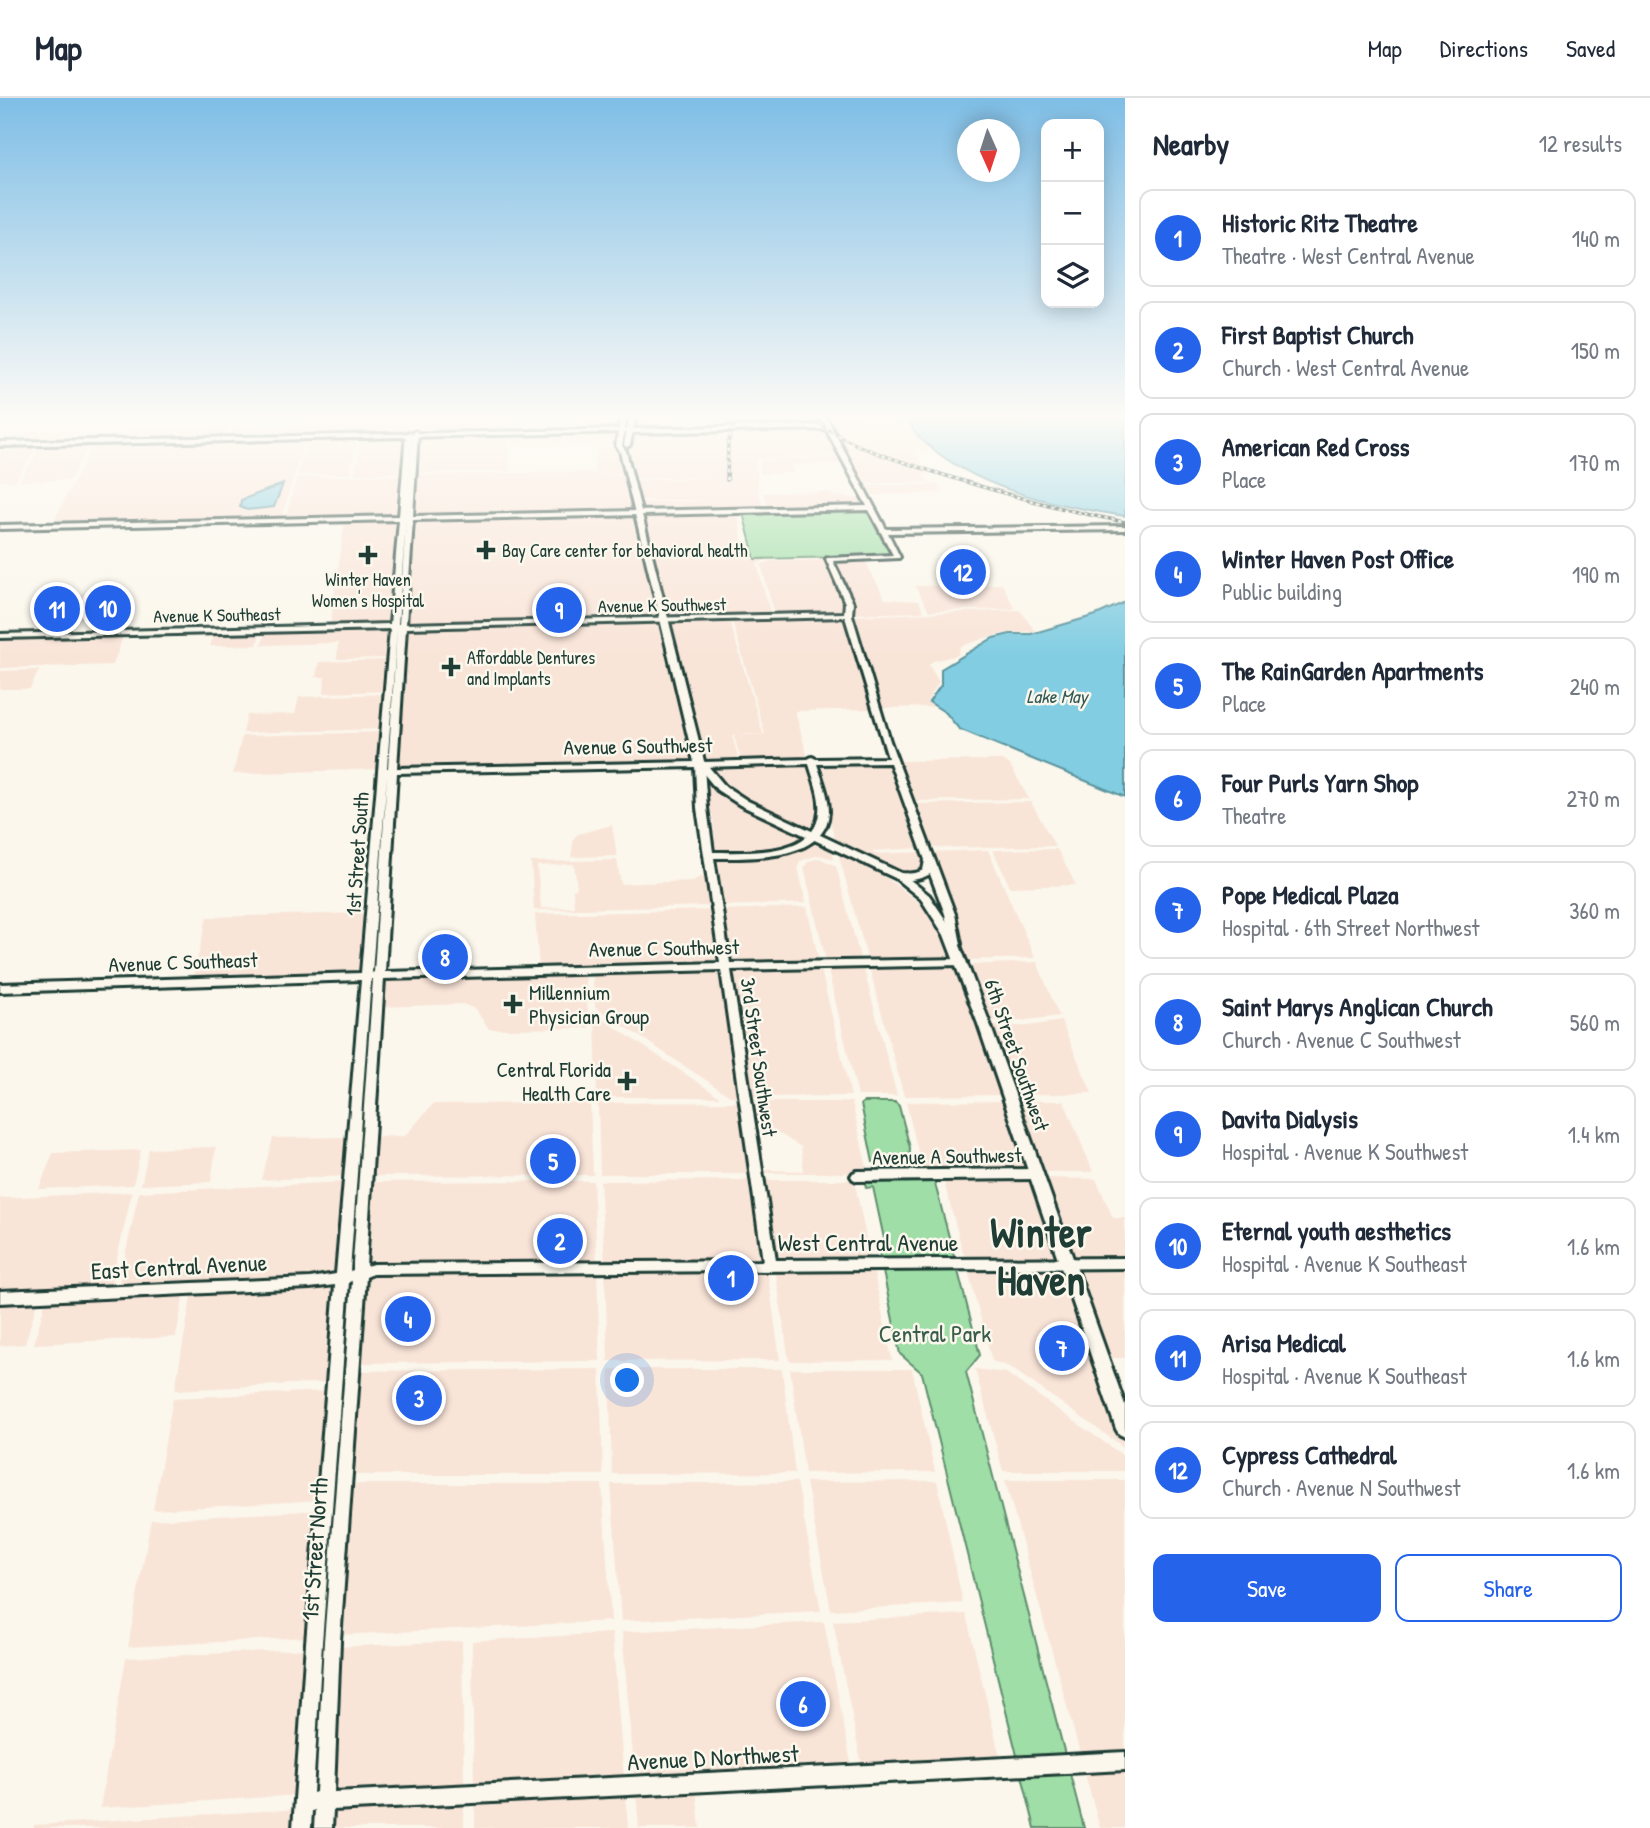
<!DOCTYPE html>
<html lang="en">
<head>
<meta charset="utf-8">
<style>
	body { margin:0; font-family:"Patrick Hand",sans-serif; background:#f2f2f3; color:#1f2937 }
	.controls { position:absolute; right:21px; top:21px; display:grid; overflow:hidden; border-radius:14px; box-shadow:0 4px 18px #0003 }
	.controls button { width:63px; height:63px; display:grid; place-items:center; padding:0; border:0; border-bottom:2px solid #e0e1e3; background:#fff; color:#1f2937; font:35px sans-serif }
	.compass { position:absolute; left:957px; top:21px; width:63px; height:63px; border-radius:50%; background:#fff; box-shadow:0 4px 18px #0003; rotate:177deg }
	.you { position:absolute; left:628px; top:1283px; width:24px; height:24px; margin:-18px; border:5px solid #fff; border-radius:50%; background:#1a73e8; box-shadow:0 0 0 10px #1a73e833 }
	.badge { display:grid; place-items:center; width:46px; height:46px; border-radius:50%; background:#2563eb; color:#fff; font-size:23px; font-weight:700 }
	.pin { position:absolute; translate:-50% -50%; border:4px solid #fff; box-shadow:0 2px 7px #0006 }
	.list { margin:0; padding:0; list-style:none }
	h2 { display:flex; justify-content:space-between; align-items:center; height:91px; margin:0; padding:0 28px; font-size:30px }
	h2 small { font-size:23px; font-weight:400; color:#747a83 }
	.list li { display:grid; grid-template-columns:46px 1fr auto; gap:21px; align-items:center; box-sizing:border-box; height:98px; margin:0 14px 14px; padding:0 14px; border:2px solid #e0e1e3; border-radius:14px }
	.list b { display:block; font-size:26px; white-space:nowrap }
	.list p { margin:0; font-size:23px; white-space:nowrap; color:#747a83 }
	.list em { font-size:23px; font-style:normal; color:#747a83 }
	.actions { display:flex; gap:14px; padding:21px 28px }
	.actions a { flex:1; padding:16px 0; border:2px solid #2563eb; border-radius:14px; text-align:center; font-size:24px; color:#2563eb }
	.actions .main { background:#2563eb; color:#fff }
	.icon { flex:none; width:38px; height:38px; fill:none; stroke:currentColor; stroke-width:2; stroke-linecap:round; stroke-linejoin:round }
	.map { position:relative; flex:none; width:1125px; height:1730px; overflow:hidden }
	header { display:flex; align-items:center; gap:42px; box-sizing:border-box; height:98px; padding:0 35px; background:#fff; border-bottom:2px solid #e0e1e3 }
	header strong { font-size:33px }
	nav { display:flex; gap:38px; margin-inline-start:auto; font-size:24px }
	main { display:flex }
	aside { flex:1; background:#fff }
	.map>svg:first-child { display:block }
	.built { fill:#f9e4d8; fill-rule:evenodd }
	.green { fill:#9fdea7; stroke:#5f8e6e; stroke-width:2 }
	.water { fill:#82cde2; stroke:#5a939c; stroke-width:2 }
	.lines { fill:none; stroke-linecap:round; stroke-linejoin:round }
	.secondary-casing { stroke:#1f3d34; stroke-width:6 }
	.primary-casing { stroke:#1f3d34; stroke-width:6 }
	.highway-casing { stroke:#1f3d34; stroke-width:6 }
	.secondary { fill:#fbf7ec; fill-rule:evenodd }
	.primary { fill:#fbf7ec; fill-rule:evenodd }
	.highway { fill:#fbf7ec; fill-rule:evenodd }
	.rail-casing { stroke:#1f3d34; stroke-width:3.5 }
	.rail { stroke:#fbf7ec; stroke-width:2; stroke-dasharray:3.5; stroke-linecap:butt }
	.poi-dot { fill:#1f3d34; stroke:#fbf7ec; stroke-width:2.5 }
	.labels { text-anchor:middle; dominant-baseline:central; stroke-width:5; stroke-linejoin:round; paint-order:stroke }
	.far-poi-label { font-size:18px; fill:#1f3d34; stroke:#fbf7ec; text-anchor:start }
	.far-street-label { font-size:18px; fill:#1f3d34; stroke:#fbf7ec }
	.far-water-label { font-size:19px; font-style:italic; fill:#335a57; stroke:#fbf7ec }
	.street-label { font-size:21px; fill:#1f3d34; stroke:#fbf7ec }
	.poi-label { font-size:21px; fill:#1f3d34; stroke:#fbf7ec; text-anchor:start }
	.near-street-label { font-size:24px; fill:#1f3d34; stroke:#fbf7ec }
	.near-park-label { font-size:24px; fill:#395d4b; stroke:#fbf7ec }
	.near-town-label { font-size:42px; font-weight:bold; fill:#1f3d34; stroke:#fbf7ec }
</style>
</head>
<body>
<header>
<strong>Map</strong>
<nav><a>Map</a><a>Directions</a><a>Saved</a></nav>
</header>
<main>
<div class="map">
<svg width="1125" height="1730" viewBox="0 0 1125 1730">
	<rect width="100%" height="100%" fill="#fbf7ec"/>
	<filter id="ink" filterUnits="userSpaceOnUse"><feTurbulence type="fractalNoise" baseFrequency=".0143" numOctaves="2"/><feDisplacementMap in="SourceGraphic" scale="14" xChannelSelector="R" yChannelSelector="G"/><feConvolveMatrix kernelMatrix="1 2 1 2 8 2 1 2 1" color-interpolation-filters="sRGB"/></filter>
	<g filter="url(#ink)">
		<g class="built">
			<polygon points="316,317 378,317 378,319 414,318 407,335 230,339 233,328 313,327"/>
			<polygon points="505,317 506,331 503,333 417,334 419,321 426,318"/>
			<polygon points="637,317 672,317 678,330 631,332"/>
			<polygon points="738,317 820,317 826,328 732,329"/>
			<polygon points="823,317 899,317 916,338 932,351 912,352 930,375 924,377 929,384 860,386"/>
			<polygon points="618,319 614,330 619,331 516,333 580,331 581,320"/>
			<polygon points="230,328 227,339 178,340 182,329"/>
			<polygon points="179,329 174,340 125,341 130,331"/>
			<polygon points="817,330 831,339 841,358 756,361 758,393 764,411 639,415 637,404 723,402 636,402 631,382 720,380 631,380 626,360 630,333"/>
			<polygon points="74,332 69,342 20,343 26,333"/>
			<polygon points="618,335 617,347 567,347 566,336"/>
			<polygon points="562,336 564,347 513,347 512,337"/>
			<polygon points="508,337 510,373 415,375 416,339"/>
			<polygon points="406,339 404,375 355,376 361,340"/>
			<polygon points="357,340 351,376 297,377 308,341"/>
			<polygon points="305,341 281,422 52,426 94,345 174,343 172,346 175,346 179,343"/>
			<polygon points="90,345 70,382 19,383 43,346"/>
			<polygon points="39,346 15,383 0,383 0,347"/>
			<polygon points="596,349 618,349 625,375 600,375 569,372 528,373 553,372 572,372 594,374"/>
			<polygon points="842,359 850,375 844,366 791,367 793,375 760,376 760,362"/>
			<polygon points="568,374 626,376 635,415 412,419 414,377"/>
			<polygon points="403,377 400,419 285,422 297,379"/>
			<polygon points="936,386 939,387 942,395 873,397 868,389 861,388"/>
			<polygon points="831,394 833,398 861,400 866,409 768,411 763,395"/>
			<polygon points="737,414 746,461 768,461 757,466 771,518 666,521 640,416"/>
			<polygon points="636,416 661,521 405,528 412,421"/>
			<polygon points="400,421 391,527 330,529 345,423"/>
			<polygon points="864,461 885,501 919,503 924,514 850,516 831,462"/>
			<polygon points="827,462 847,505 846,516 775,518 761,467 770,463"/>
			<polygon points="1002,486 1015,511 929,513 915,488"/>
			<polygon points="1020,512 1035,533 999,536 970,545 960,549 958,557 933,563 929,567 939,584 927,603 933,609 878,610 851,518"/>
			<polygon points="846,518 849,536 857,554 873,611 795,613 808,661 741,662 734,638 765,636 732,522"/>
			<polygon points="729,521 763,636 732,637 739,663 382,673 393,595 393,528"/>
			<polygon points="391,529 389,560 337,561 338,545 262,547 265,533"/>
			<polygon points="261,533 257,547 210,548 214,534"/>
			<polygon points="124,536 113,567 0,570 0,539"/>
			<polygon points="389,562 387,593 324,595 325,579 316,579 319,564"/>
			<polygon points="39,572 30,591 0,591 0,573"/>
			<polygon points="386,596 383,631 243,635 247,617 295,616 299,599"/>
			<polygon points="382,634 380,671 233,676 242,638"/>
			<polygon points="1003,662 1010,667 1029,701 910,703 897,663"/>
			<polygon points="892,663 921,750 873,753 874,756 923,754 925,772 920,776 900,776 836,746 815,664"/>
			<polygon points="809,664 822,712 822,718 812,735 733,697 703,666"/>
			<polygon points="701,673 711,684 809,737 801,744 774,753 715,755 713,718 705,709"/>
			<polygon points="1031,704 1055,748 927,750 911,706"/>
			<polygon points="612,727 617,758 571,759 574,740 578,736"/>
			<polygon points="814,740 831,748 834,761 818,757 800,763 798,769 806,805 720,808 714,759 776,757 797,751"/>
			<polygon points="837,751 863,762 930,813 958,862 868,863"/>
			<polygon points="1057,751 1076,787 1010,789 993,752"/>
			<polygon points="988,752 1035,860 964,862 928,754"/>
			<polygon points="819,760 836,768 861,864 826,863 804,769 809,763"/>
			<path d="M617,762L621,786L692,783L710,775L714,808L534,812L531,764ZM574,766L577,790L573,792L574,809L541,810L537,768Z"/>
			<polygon points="807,809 819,863 729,865 721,812"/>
			<polygon points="714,812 722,865 539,870 535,816"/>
			<polygon points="368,815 364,875 193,881 207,819"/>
			<polygon points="1037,864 1059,918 1020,923 987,923 966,867"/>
			<polygon points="960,867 1006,997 904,998 869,868"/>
			<polygon points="820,868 851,998 749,999 730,870"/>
			<polygon points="827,868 863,868 897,998 858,998"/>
			<polygon points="723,870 742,999 730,998 595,909 592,873"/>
			<polygon points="585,873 589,930 489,931 475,911 463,906 380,909 382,879"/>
			<polygon points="595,916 720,999 597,999"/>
			<polygon points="1061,923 1092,995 1013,997 989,928 1028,928"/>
			<polygon points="1008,1003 1032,1073 923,1074 906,1004"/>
			<polygon points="1015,1003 1064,1003 1093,1074 1040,1074"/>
			<polygon points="743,1004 752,1076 600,1076 598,1005"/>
			<path d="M750,1004H852L868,1075H760ZM758,1025H762L801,1049L804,1073L765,1072Z"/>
			<polygon points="590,1005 593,1077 369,1078 372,1039 405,1038 433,1006"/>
			<polygon points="350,1039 347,1078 261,1082 273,1040"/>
			<polygon points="216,1049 211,1084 141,1087 149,1051"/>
			<polygon points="141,1052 133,1087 39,1091 53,1055"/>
			<polygon points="943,1080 1035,1080 1063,1162 965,1162"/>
			<polygon points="1042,1080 1096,1081 1113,1120 1125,1120 1125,1161 1071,1161"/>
			<polygon points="753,1082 766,1163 605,1165 600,1083"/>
			<polygon points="761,1082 854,1082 871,1163 774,1163"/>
			<polygon points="593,1083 597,1165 364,1169 369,1084"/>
			<polygon points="346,1084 339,1177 310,1181 118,1190 139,1094"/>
			<polygon points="132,1094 110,1191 0,1195 0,1100"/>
			<polygon points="1125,1168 1125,1260 1105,1260 1073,1169"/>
			<polygon points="967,1169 1065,1169 1125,1350 1010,1269 992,1263"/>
			<polygon points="767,1170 780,1262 608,1263 605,1172"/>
			<polygon points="775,1170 873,1170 892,1262 789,1263"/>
			<polygon points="597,1172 600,1263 356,1265 366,1176"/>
			<polygon points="339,1185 332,1284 175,1292 192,1194"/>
			<polygon points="184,1195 176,1239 34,1246 46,1201"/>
			<polygon points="38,1201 25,1246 0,1248 0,1203"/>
			<polygon points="600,1271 603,1377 348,1377 355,1273"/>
			<polygon points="609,1271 782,1271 795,1375 612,1376"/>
			<polygon points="790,1271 912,1271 935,1374 805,1375"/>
			<polygon points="975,1271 1006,1275 1125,1359 1125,1373 1003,1373"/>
			<polygon points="331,1293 322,1402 153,1412 173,1300"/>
			<polygon points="1005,1382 1125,1382 1125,1656 1081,1659"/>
			<polygon points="937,1383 963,1505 831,1512 806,1384"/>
			<polygon points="797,1384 821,1513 621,1523 611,1386"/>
			<polygon points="348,1386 602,1386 611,1523 338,1537"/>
			<polygon points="321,1412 309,1539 128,1549 151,1422"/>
			<polygon points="966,1516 1001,1663 862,1669 833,1523"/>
			<polygon points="824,1524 852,1670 635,1681 622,1534"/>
			<polygon points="612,1535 624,1681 474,1687 472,1543"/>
			<polygon points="462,1543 464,1688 330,1696 337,1549"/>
			<polygon points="309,1551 299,1697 100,1710 126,1560"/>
			<polygon points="1125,1669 1125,1730 1100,1730 1084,1672"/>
			<polygon points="696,1691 700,1730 639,1730 636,1694"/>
			<polygon points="625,1694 628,1730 475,1730 475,1701"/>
			<polygon points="464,1701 464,1730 328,1730 329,1709"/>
			<polygon points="298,1711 297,1730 34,1730 34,1727"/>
		</g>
		<g class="green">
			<polygon points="867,413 891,458 755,461 743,415"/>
			<polygon points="864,1004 895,1004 899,1008 910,1050 909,1065 873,1064 861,1006"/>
			<polygon points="864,1082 934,1082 980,1257 966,1274 1084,1730 1035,1730 922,1275 900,1256 879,1154 886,1150 873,1089 866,1090"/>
		</g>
		<g class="water">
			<path d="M904,317H1125V418C1053,407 973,391 919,339C912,333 910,324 904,317Z"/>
			<polygon points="283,386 274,409 247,412 240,409 241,402"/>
			<polygon points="1125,504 1125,699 959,631 946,615 929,604 941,587 941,571 993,540 1010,536 1031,536 1096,517"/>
		</g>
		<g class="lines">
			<defs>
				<g id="secondary">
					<path d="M819,317H825L886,431L1125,428V432L888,435L900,459L899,460L833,463L853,505L852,517L890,643L955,816L961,846L956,849L951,846L945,816L930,776C920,782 905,785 894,778C903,772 911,779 923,772L925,762L890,665L817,666C822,681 829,698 829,714C826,763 750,760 714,760L730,865L962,861L967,864L962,867L731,872L776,1162L1125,1160V1170L373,1176L366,1179L340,1543L334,1694L1125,1654V1672L333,1712L332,1730H314L315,1712L312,1713L311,1730H293L306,1545L335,1187L310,1190L0,1205V1193L310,1180L336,1176L361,882L0,894V886L361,875L390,531L0,540V536L390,526L399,422L0,431V427L399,418L406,336L409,334L412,336L406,418L412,335L415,333L418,335L413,418L867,408L826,331L629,335L626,333L629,331L825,327ZM869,412L893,457L827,460L826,461L845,505L844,515L406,526L413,422ZM406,422L399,526H398ZM845,519L888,660L816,661L812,659L808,661L703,664L699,661L695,664L397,670L406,530ZM397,530L388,670H387ZM809,666C813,681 821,698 819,714C816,759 746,754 713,754L707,710L704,669ZM695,669L697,710L720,865L385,874L397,675ZM387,676L374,874L372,875ZM721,872L763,1163L373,1166L366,1168L384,881ZM371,881H373L353,1164V1172L350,1173ZM352,1183L324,1543L316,1694L313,1695L322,1545L349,1184Z"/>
					<polygon points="1037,1071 1041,1073 1043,1076 1041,1079 1037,1081 857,1083 853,1081 851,1078 853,1075 857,1073"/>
				</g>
				<polygon id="primary" points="629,331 632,333 631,334 0,348 0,344"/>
				<g id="highway">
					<polygon points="621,317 627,317 622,348 626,353 704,663 725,688 748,703 903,776 929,797 956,837 990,926 1125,1307 1125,1339 1119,1336 1116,1331 978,926 944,837 921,801 895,780 740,707 717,692 694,664 620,353 616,348"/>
					<polygon points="630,317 636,317 630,347 627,349 624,347"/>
				</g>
			</defs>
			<use href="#secondary" class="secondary-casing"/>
			<use href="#primary" class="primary-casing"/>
			<use href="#highway" class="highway-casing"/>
			<use href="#secondary" class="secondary"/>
			<use href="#primary" class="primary"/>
			<use href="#highway" class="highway"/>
			<defs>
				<g id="rail">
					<path d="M809,317C845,348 889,359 934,374C997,394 1060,412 1125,424"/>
					<polyline points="727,382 728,345 737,317"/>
				</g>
			</defs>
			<use href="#rail" class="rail-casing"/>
			<use href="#rail" class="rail"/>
		</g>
	</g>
	<linearGradient id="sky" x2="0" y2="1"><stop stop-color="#7fbee6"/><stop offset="0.57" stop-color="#fdfbf6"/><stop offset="1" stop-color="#fdfbf6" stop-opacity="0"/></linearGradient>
	<rect width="1125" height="559" fill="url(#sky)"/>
	<g class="poi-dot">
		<path d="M482.5 441.5h7v7h7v7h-7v7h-7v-7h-7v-7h7z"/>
		<path d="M364.5 446.5h7v7h7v7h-7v7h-7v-7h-7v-7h7z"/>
		<path d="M447.5 558.5h7v7h7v7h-7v7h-7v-7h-7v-7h7z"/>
		<path d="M509.5 895.5h7v7h7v7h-7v7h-7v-7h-7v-7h7z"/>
		<path d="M623.5 972.5h7v7h7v7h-7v7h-7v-7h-7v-7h7z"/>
	</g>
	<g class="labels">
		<g class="far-poi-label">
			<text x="502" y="452">Bay Care center for behavioral health</text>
			<text x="368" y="481" text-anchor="middle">Winter Haven<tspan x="368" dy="21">Women's Hospital</tspan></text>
			<text x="467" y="559">Affordable Dentures<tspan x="467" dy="21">and Implants</tspan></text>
		</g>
		<g class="far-street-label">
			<text transform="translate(662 507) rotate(-1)">Avenue K Southwest</text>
			<text transform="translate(217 517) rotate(-1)">Avenue K Southeast</text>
		</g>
		<g class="far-water-label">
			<text x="1057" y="598">Lake May</text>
		</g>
		<g class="street-label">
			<text transform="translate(638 648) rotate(-1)">Avenue G Southwest</text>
			<text transform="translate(357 756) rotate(-86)">1st Street South</text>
			<text transform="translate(664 850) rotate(-1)">Avenue C Southwest</text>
			<text transform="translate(183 864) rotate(-2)">Avenue C Southeast</text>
			<text transform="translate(1017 957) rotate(71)">6th Street Southwest</text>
			<text transform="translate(759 959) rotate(82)">3rd Street Southwest</text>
			<text transform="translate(947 1058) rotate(-1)">Avenue A Southwest</text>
		</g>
		<g class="poi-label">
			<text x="529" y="894">Millennium<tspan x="529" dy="24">Physician Group</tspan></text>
			<text x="611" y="971" text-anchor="end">Central Florida<tspan x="611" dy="24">Health Care</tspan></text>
		</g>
		<g class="near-street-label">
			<text x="868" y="1144">West Central Avenue</text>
			<text transform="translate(179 1168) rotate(-3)">East Central Avenue</text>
			<text transform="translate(314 1451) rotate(-86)">1st Street North</text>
			<text transform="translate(713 1659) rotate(-3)">Avenue D Northwest</text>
		</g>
		<g class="near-park-label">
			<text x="935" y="1235">Central Park</text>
		</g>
		<g class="near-town-label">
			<text x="1041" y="1133">Winter<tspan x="1041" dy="48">Haven</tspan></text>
		</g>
	</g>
</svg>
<div class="controls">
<button>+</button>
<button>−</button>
<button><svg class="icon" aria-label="layers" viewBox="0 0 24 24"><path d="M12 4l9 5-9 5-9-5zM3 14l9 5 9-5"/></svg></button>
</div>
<svg class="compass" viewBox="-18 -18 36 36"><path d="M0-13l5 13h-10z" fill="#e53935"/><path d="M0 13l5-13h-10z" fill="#747a83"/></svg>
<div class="you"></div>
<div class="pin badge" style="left:731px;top:1180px">1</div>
<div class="pin badge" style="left:560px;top:1143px">2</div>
<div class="pin badge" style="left:419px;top:1300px">3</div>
<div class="pin badge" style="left:408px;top:1221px">4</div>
<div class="pin badge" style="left:553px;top:1063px">5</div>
<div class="pin badge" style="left:803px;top:1606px">6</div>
<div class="pin badge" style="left:1062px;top:1250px">7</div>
<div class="pin badge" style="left:445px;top:859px">8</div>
<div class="pin badge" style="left:559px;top:512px">9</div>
<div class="pin badge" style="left:108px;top:510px">10</div>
<div class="pin badge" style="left:57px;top:511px">11</div>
<div class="pin badge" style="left:963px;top:474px">12</div>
</div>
<aside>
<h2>Nearby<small>12 results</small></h2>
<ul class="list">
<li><span class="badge">1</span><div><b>Historic Ritz Theatre</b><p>Theatre · West Central Avenue</p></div><em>140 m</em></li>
<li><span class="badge">2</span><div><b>First Baptist Church</b><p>Church · West Central Avenue</p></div><em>150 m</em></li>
<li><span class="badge">3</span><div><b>American Red Cross</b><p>Place</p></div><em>170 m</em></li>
<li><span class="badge">4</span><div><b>Winter Haven Post Office</b><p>Public building</p></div><em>190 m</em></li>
<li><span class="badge">5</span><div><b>The RainGarden Apartments</b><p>Place</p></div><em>240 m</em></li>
<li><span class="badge">6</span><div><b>Four Purls Yarn Shop</b><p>Theatre</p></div><em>270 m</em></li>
<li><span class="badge">7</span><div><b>Pope Medical Plaza</b><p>Hospital · 6th Street Northwest</p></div><em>360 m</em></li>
<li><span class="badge">8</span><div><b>Saint Marys Anglican Church</b><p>Church · Avenue C Southwest</p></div><em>560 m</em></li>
<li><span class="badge">9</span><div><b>Davita Dialysis</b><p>Hospital · Avenue K Southwest</p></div><em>1.4 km</em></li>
<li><span class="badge">10</span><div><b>Eternal youth aesthetics</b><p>Hospital · Avenue K Southeast</p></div><em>1.6 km</em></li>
<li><span class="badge">11</span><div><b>Arisa Medical</b><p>Hospital · Avenue K Southeast</p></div><em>1.6 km</em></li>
<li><span class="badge">12</span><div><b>Cypress Cathedral</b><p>Church · Avenue N Southwest</p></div><em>1.6 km</em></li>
</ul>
<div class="actions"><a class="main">Save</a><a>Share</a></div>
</aside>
</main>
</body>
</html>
